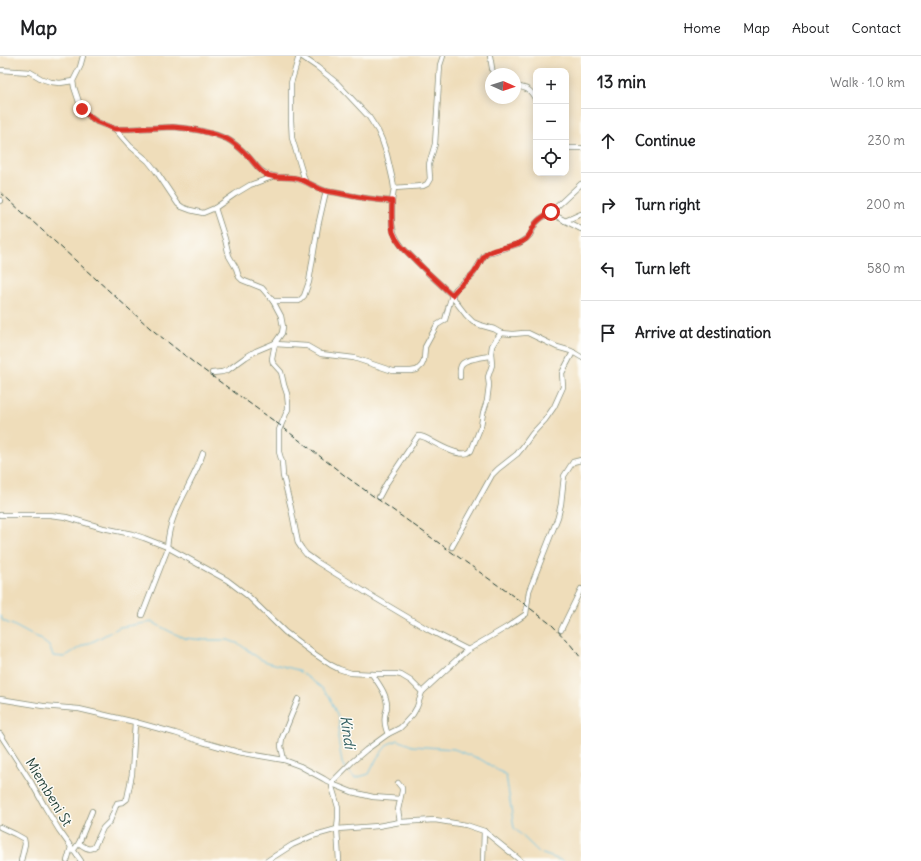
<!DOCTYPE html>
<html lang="en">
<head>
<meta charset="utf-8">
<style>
	body { margin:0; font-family:Delius,sans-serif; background:#f2f2f2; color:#202124 }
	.controls { position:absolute; right:12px; top:12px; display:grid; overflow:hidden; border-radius:8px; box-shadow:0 2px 10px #0003 }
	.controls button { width:36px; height:36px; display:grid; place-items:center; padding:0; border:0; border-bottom:1px solid #e0e0e0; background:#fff; color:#202124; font:20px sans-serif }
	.compass { position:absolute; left:485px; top:12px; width:36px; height:36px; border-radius:50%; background:#fff; box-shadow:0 2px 10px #0003; rotate:93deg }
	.stop { position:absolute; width:12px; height:12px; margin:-9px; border:3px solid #d93025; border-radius:50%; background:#fff }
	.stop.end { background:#d93025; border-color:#fff; box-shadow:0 1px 4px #0008 }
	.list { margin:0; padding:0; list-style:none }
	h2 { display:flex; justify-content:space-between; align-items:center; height:52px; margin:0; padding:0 16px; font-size:17px }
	h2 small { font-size:13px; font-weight:400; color:#757577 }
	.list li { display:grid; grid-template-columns:26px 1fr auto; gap:12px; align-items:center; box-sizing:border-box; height:64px; padding:0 16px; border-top:1px solid #e0e0e0 }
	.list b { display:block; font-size:15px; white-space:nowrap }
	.list em { font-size:13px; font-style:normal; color:#757577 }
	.icon { flex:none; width:22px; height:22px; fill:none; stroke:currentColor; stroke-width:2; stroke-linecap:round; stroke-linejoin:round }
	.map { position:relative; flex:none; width:581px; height:805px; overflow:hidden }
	header { display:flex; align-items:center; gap:24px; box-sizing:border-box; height:56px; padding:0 20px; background:#fff; border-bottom:1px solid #e0e0e0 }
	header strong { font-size:19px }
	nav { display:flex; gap:22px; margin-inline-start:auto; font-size:14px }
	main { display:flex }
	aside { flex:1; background:#fff }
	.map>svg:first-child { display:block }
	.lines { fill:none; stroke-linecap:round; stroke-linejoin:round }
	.stream { stroke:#67c2e5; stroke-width:1 }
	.minor-casing { stroke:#878d77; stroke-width:6 }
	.minor { stroke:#fff; stroke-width:4.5 }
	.rail { stroke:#1f3d34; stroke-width:1; stroke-dasharray:6 3; stroke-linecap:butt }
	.route { stroke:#d93025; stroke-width:5 }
	.labels { text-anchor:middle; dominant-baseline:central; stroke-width:3; stroke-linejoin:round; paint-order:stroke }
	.street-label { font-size:14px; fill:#1f3d34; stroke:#fdfcf7 }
	.water-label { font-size:15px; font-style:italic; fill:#315e60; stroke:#fdfcf7 }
</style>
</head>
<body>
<header>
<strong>Map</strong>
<nav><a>Home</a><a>Map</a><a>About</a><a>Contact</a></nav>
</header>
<main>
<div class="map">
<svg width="581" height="805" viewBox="0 0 581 805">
	<rect width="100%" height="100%" fill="#fdfcf7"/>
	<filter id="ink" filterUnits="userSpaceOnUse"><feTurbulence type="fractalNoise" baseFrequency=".025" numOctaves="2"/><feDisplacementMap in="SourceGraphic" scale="8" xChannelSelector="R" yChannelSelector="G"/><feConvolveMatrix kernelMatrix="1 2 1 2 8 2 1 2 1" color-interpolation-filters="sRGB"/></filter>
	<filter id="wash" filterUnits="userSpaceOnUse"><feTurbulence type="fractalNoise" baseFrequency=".012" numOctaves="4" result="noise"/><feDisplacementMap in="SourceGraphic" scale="16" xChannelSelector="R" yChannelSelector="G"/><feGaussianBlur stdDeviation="0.9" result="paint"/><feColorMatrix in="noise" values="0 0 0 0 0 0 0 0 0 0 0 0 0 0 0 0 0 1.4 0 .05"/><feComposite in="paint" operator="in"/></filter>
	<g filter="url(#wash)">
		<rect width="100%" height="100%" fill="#efddba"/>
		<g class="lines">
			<g class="stream">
				<polyline points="0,560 3,565 13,569 41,584 49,590 53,600 64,601 82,590 96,584 120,571 152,566 169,575 184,582 204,584 228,584 239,588 260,603 267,606 298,614 322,632 329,640 339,664 338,682 342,707 345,712"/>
				<polyline points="347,714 355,722 369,718 377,702 388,688 398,684 412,690 454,693 480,703 506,719 514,772 540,797 563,805"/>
			</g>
		</g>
	</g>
	<g filter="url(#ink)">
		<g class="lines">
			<defs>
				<g id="minor">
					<polyline points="83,0 80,11 73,25 74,31 79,46 82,53 90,61 97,66 115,73 130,90 148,105 156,115 178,148 182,151 190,154 203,157 215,152 235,138 250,129 272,121"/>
					<polyline points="299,0 291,27 291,64 292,82 305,125"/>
					<polyline points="301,0 317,11 337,27 369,61 378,75 382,84 387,99 393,125 394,132 392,145 392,168 394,177 398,185 403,192 428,217 452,239 456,246 466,259 473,266 480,269 494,273 501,277 513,278 524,277 528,277 557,291 571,295 581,301"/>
					<polyline points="490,0 493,18"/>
					<polyline points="0,14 30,16 42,23 51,26 60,27 73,25"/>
					<path d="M515,30C527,32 531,33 536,45"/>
					<path d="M115,73H128L173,71C190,72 211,76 227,83C235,87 242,94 248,100C254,106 257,113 265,117C275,123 287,120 298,123C308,126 316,132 326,135C330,136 334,136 338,137C356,141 374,144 392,145"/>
					<polyline points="566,92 581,92"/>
					<polyline points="394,132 423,130 427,128 430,123 429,108 435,88 440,9 443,0"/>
					<polyline points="0,144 1,145"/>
					<polyline points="551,156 558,161 581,173"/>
					<polyline points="565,165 581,158"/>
					<polyline points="273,245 299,245 304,240 309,226 318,170 326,135"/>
					<polyline points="275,287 272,303 273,307 281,316 282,320 284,329 287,338 288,348 288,353 279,374 279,396 282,406 283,420 291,452 298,487 302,493 306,498 317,506 370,539 429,574 468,594"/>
					<polyline points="275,288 307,290 321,298 354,302 393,315 411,315 417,314 422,309 424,304 425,291 437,269 445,264 449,249 452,239 456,233 473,218 484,200 487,198 492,196 518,188 527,182 530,179 536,167 540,163 551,156 581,128"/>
					<polyline points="212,317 222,316 228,314 246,301 256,295 275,287 282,277 283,271 281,260 273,245 268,239 262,232 242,224 239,221 236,212 229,200 225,183 215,152"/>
					<path d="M460,321C460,317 459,311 462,308C466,303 484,301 491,300"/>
					<path d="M379,441L386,428L418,380C424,380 428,383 433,386C442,391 458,400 468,397L471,395L481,370L483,357L487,345L489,329L488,321L492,309L491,297L492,290L495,285L501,277"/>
					<polyline points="0,459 50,459 66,461 103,472 132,478 144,482 167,491 227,524 248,540 285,576 313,597 331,609 339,613 351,617 372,618 396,618 401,619 411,625 422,636"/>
					<path d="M167,491C168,481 170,470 174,460C182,439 196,419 203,397"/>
					<polyline points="452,491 492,419 498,413 517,398 522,392 532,378 545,364 554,351 563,331 562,317 573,296"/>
					<polyline points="142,559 168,492"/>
					<polyline points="561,574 581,533"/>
					<path d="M372,618C378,627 387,638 387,650C387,653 386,656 385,659C384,666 385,672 388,678"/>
					<polyline points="0,643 43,650 79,653 135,666 175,677 203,686 238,696 284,704 300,710 324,723 332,728 352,736 373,741 400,743"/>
					<polyline points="0,678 31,726 45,751 59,774 81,805"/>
					<polyline points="284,704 281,690 282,682 298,643"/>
					<polyline points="398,727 402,732 402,735 398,754 400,766"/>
					<polyline points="0,771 15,778 24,783 25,788 21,805"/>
					<path d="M79,787C84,791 89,795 94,791L103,772L110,765L117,747L123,746L127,743L132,718L135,666"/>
					<polyline points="73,795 79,787 92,755"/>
					<polyline points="67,805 71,791"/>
					<polyline points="267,805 292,789 312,780 337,773 378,770 400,766 435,764 466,769 484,775 521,805"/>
					<polyline points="339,805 337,773 338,762 338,751 332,731 333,725 353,705 366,694 388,678 400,672 404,668 413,658 417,651 422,636 466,595 507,571 526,558 529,535 558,461 561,448 564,420 573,406 581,404"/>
					<polyline points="483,805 484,775"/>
				</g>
			</defs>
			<use href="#minor" class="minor-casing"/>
			<use href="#minor" class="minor"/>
			<polyline class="rail" points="0,136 150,272 198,310 281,370 348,422 527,550 552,569 570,588 581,602"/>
		</g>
	</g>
	<g class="lines" filter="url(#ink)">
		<path class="route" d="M82,53L90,61L97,66L115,73H128L173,71C190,72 211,76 227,83C235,87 242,94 248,100C254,106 257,113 265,118C274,123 284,120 295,122C306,124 315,132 326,135C330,136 334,136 338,137C356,141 374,144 392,145C392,155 391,166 393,176C397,188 407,196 416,205C428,217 440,228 452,239C459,229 469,224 476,214C480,209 482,200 488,197C501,190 515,192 526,183C531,179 532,172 536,167C540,162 546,159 551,156"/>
	</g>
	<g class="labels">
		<g class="street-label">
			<text transform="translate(49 736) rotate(59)">Miembeni St</text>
		</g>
		<g class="water-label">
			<text transform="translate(348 676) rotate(82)">Kindi</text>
		</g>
	</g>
</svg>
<div class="controls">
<button>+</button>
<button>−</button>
<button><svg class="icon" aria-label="locate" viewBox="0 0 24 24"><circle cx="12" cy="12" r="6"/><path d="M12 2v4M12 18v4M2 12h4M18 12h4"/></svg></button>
</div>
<svg class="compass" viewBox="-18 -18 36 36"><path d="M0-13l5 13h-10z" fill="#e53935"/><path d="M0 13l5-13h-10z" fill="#757577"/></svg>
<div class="stop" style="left:551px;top:156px"></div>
<div class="stop end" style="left:82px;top:53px"></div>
</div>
<aside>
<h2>13 min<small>Walk · 1.0 km</small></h2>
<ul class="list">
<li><svg class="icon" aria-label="ahead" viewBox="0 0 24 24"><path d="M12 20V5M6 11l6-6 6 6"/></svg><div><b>Continue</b></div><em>230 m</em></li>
<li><svg class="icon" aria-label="right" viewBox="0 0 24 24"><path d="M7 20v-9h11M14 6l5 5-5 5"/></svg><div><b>Turn right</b></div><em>200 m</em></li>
<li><svg class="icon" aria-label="left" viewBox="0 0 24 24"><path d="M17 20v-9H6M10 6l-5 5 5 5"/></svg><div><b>Turn left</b></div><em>580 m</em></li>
<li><svg class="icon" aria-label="arrive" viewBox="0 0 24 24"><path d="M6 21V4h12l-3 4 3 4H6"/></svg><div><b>Arrive at destination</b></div></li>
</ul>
</aside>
</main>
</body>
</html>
